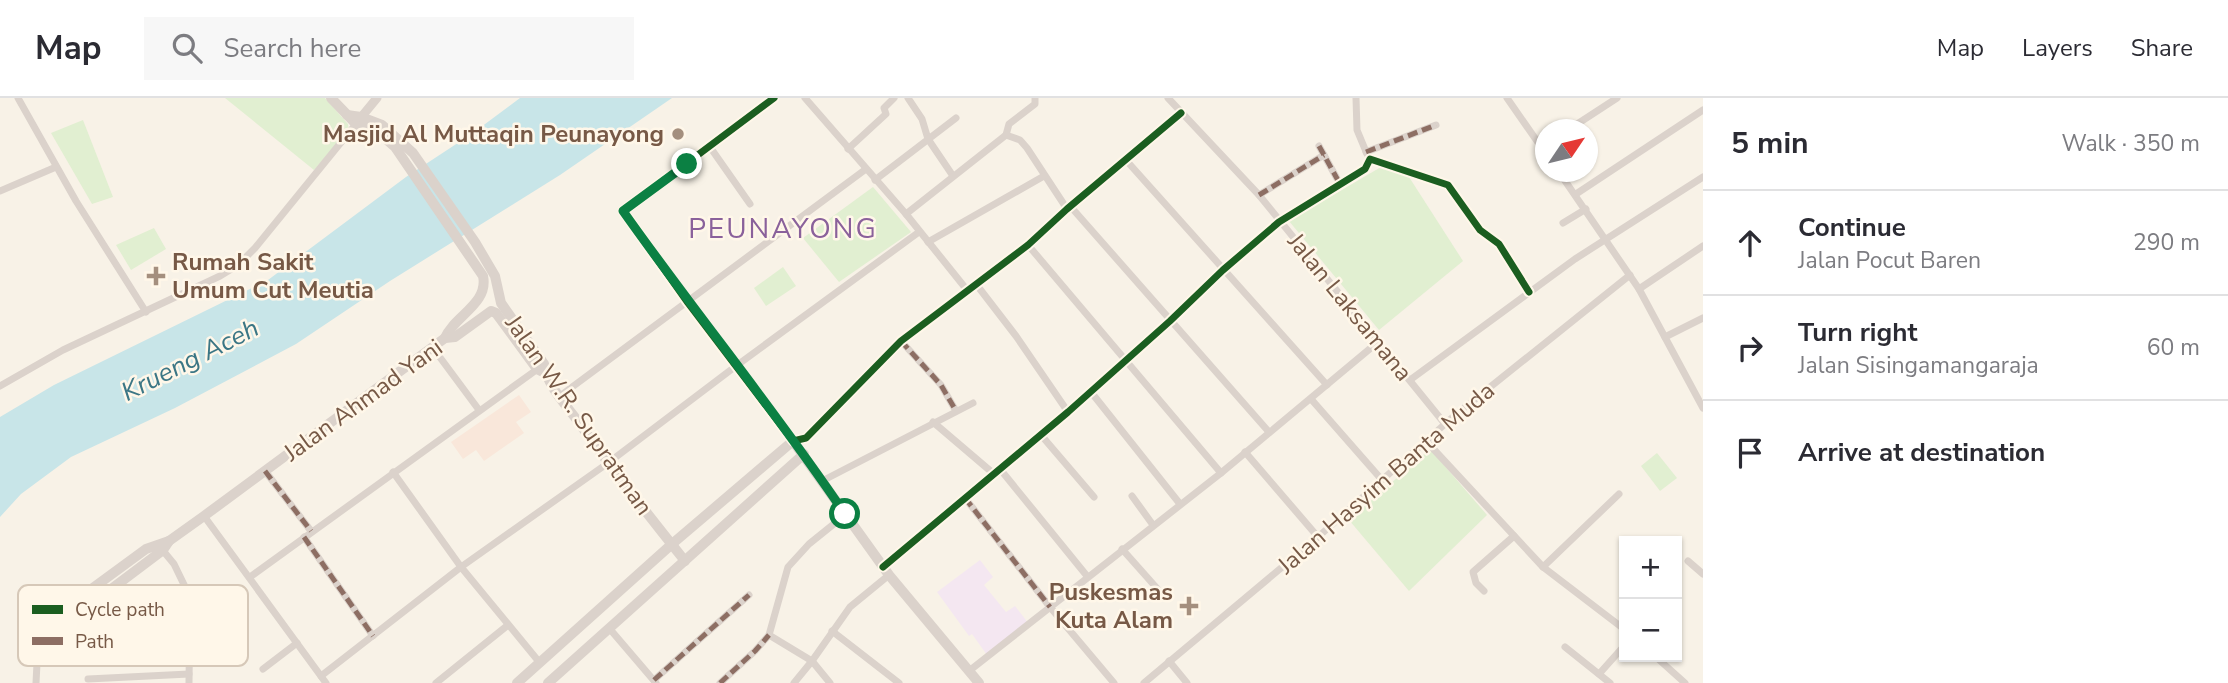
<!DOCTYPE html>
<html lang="en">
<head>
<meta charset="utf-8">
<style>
	body { margin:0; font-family:"Nunito Sans",sans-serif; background:#f7f7f7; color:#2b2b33 }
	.controls { position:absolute; right:21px; bottom:21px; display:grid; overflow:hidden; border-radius:0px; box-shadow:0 2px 5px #0004 }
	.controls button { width:63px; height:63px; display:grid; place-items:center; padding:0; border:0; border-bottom:2px solid #e1e1e2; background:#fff; color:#2b2b33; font:35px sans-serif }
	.compass { position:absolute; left:1535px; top:21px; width:63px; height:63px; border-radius:50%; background:#fff; box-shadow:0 2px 5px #0004; rotate:55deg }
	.stop { position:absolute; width:21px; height:21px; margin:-16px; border:5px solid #0b8043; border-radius:50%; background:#fff }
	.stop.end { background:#0b8043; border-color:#fff; box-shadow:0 2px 7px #0008 }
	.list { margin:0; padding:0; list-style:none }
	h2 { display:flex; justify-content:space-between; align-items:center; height:91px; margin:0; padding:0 28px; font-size:30px }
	h2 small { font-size:23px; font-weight:400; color:#7c7c81 }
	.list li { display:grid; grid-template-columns:46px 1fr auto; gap:21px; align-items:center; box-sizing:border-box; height:105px; padding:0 28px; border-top:2px solid #e1e1e2 }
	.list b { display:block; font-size:26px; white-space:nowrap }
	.list p { margin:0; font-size:23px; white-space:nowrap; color:#7c7c81 }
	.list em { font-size:23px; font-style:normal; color:#7c7c81 }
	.icon { flex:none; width:38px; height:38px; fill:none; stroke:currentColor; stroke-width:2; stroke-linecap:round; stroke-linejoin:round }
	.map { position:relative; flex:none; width:1703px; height:585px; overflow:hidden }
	header { display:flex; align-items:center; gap:42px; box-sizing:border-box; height:98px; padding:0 35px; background:#fff; border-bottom:2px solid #e1e1e2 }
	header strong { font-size:33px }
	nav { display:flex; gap:38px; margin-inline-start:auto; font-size:24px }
	.search { width:490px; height:63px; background:#f7f7f7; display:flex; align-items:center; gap:18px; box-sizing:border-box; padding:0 24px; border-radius:0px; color:#7c7c81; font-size:26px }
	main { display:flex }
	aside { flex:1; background:#fff }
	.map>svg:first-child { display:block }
	.commercial { fill:#f9e7da }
	.education { fill:#f4e7f1 }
	.green { fill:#e1efd1 }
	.water { fill:#c8e5e8 }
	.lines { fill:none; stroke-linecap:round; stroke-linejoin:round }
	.minor { stroke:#dbd2cb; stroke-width:7 }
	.tertiary { stroke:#dbd2cb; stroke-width:9 }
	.secondary { stroke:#dbd2cb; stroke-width:10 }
	.quiet { stroke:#8d6e63; stroke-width:5; stroke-dasharray:10 5; stroke-linecap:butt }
	.cycleway-casing { stroke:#fff7e9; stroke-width:11 }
	.cycleway { stroke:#1b5e20; stroke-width:7 }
	.route { stroke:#0b8043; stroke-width:9 }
	.poi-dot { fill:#a48f7e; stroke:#fff7e9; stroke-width:2.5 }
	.labels { text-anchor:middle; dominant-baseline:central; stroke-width:5; stroke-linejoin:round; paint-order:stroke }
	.poi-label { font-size:24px; font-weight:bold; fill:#775946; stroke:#fff7e9; text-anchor:end }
	.street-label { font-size:24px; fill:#775946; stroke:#fff7e9 }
	.water-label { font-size:26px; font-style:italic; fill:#3b7685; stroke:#fff7e9 }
	.quarter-label { font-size:28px; letter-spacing:2px; fill:#8a619b; stroke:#fff7e9 }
	.key { fill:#fff7e9; stroke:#d6c8b8; stroke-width:2 }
	.key-label { font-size:19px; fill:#775946 }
</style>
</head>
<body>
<header>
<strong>Map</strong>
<div class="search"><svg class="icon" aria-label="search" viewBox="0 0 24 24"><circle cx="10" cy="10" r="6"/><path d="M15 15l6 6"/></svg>Search here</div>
<nav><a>Map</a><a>Layers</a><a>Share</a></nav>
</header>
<main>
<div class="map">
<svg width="1703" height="585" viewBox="0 0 1703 585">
	<rect width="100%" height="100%" fill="#f8f2e7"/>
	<polygon class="commercial" points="519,297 531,314 516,324 524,335 484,363 476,352 463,361 451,344"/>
	<polygon class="education" points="980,462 993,479 984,487 1006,514 1015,508 1029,526 987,557 972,536 969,538 937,494"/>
	<g class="green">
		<polygon points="225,0 325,0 348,26 349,33 314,72"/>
		<polygon points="83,22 113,99 92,106 51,35"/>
		<polygon points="1381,69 1409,79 1463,163 1379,232 1289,123"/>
		<polygon points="873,89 911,134 839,184 803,140"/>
		<polygon points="154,130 166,151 131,172 116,147"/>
		<polygon points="783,169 796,188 766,208 754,190"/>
		<polygon points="1430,351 1487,417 1409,493 1349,422"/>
		<polygon points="1657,355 1677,380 1660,393 1641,368"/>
	</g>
	<polygon class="water" points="520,0 672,0 560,77 390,183 296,246 175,310 71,359 21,396 0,419 0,319 54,287 268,182 406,79 473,35"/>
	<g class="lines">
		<g class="minor">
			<polyline points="18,0 76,103 146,214"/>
			<polyline points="774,0 623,113 688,205 793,343 806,340 901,243 1028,147 1067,111 1181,15"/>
			<polyline points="805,0 906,116 967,192"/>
			<polyline points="908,0 922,21 928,41 953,78"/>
			<polyline points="1168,0 1259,97 1445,326"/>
			<polyline points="1356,0 1357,32 1367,56"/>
			<polyline points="1507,0 1546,56"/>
			<polyline points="1568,32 1617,0"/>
			<polyline points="1006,37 1009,26 1035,6 1035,0"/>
			<polyline points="1319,48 1340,86"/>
			<polyline points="710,49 750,106"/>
			<polyline points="848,51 886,16 884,10 894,0"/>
			<polyline points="1366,54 1436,27"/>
			<polyline points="1125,61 1327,287"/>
			<polyline points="1559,74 1639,191 1703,310"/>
			<polyline points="875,82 956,20"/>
			<polyline points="0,93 56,69"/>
			<polyline points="1576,96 1703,12"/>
			<polyline points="1259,97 1324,57"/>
			<polyline points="1071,109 1269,334"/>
			<polyline points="906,116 1006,37 1020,42 1027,50 1067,111"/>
			<polyline points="1563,125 1586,111"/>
			<polyline points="928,144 1044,78"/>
			<polyline points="1028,147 1221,375"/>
			<polyline points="976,186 1016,238 1068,314"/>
			<polyline points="1639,191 1703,148"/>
			<polyline points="1665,239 1703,220"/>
			<polyline points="901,243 941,287 956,313"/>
			<polyline points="433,250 479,312"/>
			<polyline points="1410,282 1575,161 1703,79"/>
			<polyline points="0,288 63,252 220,178 238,167 255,150 356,26"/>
			<polyline points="1091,294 1180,406"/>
			<polyline points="560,298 866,71"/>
			<polyline points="1311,301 1382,382"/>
			<polyline points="933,324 994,376"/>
			<polyline points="1041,337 1094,399"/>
			<polyline points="1426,343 1543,469 1624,531"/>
			<polyline points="1245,354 1318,439"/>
			<polyline points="1000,371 1087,478"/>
			<polyline points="265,373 311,433"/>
			<polyline points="393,374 461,469 540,565"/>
			<polyline points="822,383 973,305"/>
			<polyline points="1132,398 1153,427"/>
			<polyline points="965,400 1050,509 1114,585"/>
			<polyline points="204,418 326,585"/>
			<polyline points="304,439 373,538"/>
			<polyline points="160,449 174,466 190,499 189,585"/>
			<polyline points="1122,451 1162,496"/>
			<polyline points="1688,463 1703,476"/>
			<polyline points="883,469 1068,314 1170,223 1223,172 1279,124 1365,71 1370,61 1448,87 1480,132 1499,146 1529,194"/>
			<polyline points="1543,469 1619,396"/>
			<polyline points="250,479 539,270"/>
			<polyline points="1484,493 1476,485 1473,474 1514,438"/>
			<polyline points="609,530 656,585"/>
			<polyline points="832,533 899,585"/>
			<polyline points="30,536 38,546 36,585"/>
			<polyline points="1565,549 1610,585"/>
			<polyline points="1656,559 1685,585"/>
			<polyline points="1169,563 1187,585"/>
			<polyline points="263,571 297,545"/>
			<polyline points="969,573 1221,375 1378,244"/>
			<polyline points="1599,576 1624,548"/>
			<polyline points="321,578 461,469 608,365 736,268 919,134"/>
			<polyline points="88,581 189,576"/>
			<polyline points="654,582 749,497"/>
			<polyline points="436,585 508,527"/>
			<polyline points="720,585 755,553 769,537"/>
			<polyline points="794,585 812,563 850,509 889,477"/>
			<polyline points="830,585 812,563 769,537 788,469 809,446 845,417"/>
			<polyline points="1144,585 1318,439 1454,318 1630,177"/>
		</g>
		<polyline class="tertiary" points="358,23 377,0"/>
		<g class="secondary">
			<path d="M331,0L356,26L378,34L395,49L483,178C489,206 454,218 445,240"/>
			<path d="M347,17L361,19L382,27L413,55L475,144L495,178L501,205L544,266C547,288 567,308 580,326C613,373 649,418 685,463"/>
			<polyline points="41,528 146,451 169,443 204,418 445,240 455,239 491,213 496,215 537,271 545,275"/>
			<polyline points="49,538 163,452 169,443"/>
			<polyline points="517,585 672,446 793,343 889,477 979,585"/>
			<polyline points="548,585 804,356"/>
		</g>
		<g class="quiet">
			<polyline points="1319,48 1340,86"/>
			<polyline points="1366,54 1436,27"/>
			<polyline points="1259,97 1324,57"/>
			<polyline points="901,243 941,287 956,313"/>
			<polyline points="265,373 311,433"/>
			<polyline points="965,400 1050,509"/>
			<polyline points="304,439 373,538"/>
			<polyline points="654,582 749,497"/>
			<polyline points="720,585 755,553 769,537"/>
		</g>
		<defs>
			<g id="cycleway">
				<polyline points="774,0 623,113 688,205 793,343 806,340 901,243 1028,147 1067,111 1181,15"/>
				<polyline points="883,469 1068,314 1170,223 1223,172 1279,124 1365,71 1370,61 1448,87 1480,132 1499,146 1529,194"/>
			</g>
		</defs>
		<use href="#cycleway" class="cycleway-casing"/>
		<use href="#cycleway" class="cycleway"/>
	</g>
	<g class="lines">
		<path class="route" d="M687,66L623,113C695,215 775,312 845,416"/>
	</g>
	<g class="poi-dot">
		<circle cx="678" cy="36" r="7"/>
		<path d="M152.5 167.5h7v7h7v7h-7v7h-7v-7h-7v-7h7z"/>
		<path d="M1185.5 497.5h7v7h7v7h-7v7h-7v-7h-7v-7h7z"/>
	</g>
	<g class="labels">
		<g class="poi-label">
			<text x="664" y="36">Masjid Al Muttaqin Peunayong</text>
			<text x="172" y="164" text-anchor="start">Rumah Sakit<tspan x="172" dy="28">Umum Cut Meutia</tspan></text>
			<text x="1173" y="494">Puskesmas<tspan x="1173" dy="28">Kuta Alam</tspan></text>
		</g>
		<g class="street-label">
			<text transform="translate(1350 209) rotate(51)">Jalan Laksamana</text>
			<text transform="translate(363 302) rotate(-36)">Jalan Ahmad Yani</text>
			<text transform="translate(579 317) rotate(55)">Jalan W.R. Supratman</text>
			<text transform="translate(1386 380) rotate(-41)">Jalan Hasyim Banta Muda</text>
		</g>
		<g class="water-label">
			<text transform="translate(190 262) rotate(-27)">Krueng Aceh</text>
		</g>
		<g class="quarter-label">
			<text x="783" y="131">PEUNAYONG</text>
		</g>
	</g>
	<rect x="18" y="487" width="230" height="81" rx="10" class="key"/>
	<rect x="32" y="507" width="31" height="9" fill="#1b5e20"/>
	<rect x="32" y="539" width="31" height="8" fill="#8d6e63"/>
	<g class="key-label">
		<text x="75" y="518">Cycle path</text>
		<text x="75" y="550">Path</text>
	</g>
</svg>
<div class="controls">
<button>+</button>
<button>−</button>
</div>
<svg class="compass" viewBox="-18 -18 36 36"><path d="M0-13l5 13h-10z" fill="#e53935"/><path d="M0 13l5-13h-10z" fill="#7c7c81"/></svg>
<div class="stop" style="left:845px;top:416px"></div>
<div class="stop end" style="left:687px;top:66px"></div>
</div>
<aside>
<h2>5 min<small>Walk · 350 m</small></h2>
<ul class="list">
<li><svg class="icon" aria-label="ahead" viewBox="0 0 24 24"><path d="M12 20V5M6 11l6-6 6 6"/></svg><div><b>Continue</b><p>Jalan Pocut Baren</p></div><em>290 m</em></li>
<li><svg class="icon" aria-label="right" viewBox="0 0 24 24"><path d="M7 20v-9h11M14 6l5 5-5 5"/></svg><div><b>Turn right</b><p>Jalan Sisingamangaraja</p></div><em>60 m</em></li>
<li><svg class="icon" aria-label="arrive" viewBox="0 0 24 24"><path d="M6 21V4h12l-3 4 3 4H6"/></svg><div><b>Arrive at destination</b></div></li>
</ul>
</aside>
</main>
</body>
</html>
